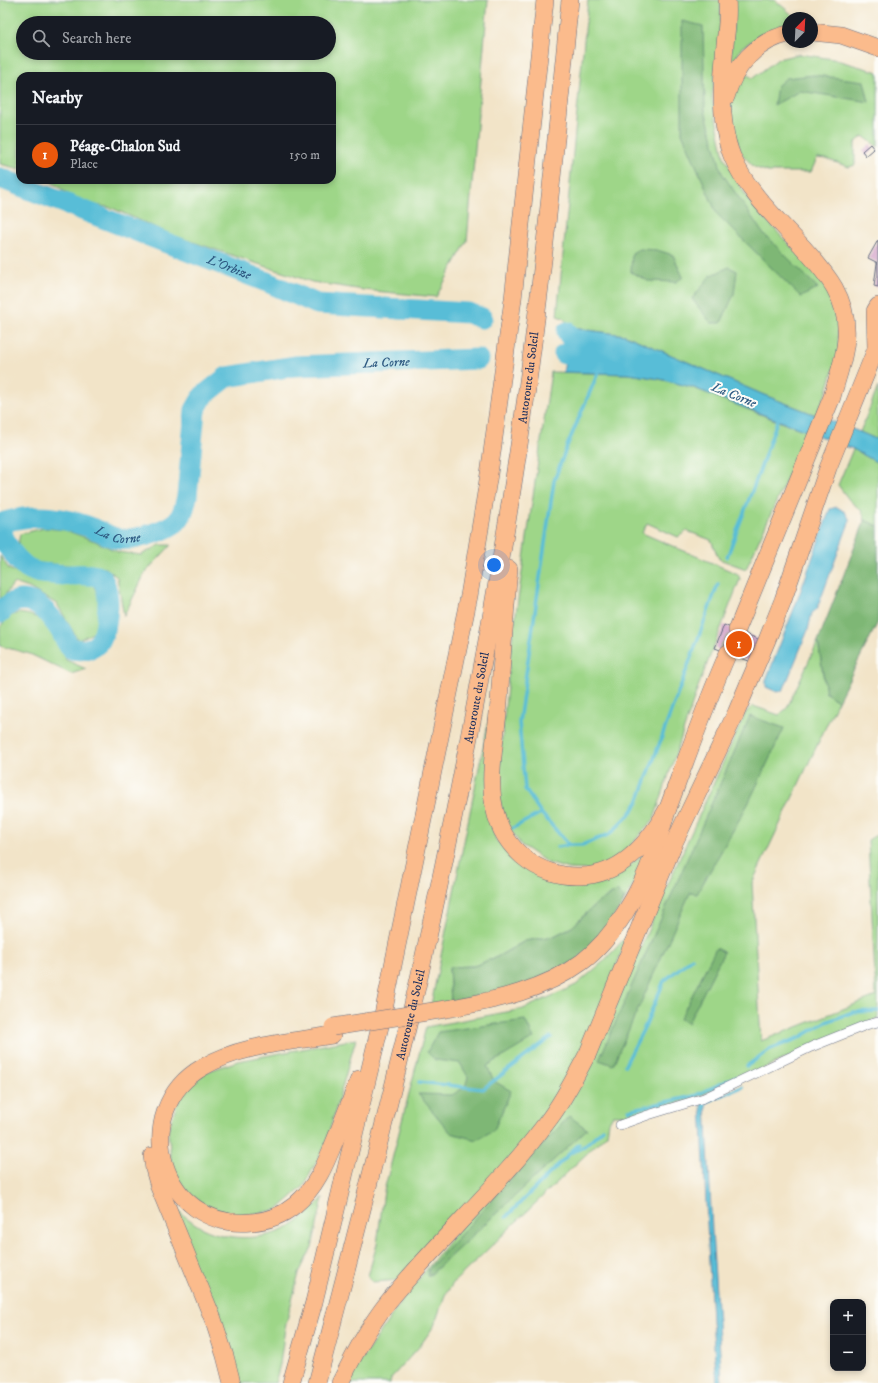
<!DOCTYPE html>
<html lang="en">
<head>
<meta charset="utf-8">
<style>
	body { margin:0; font-family:"IM FELL DW Pica",serif; background:#20242c; color:#f1f3f6 }
	.controls { position:absolute; right:12px; bottom:12px; display:grid; overflow:hidden; border-radius:8px; box-shadow:0 2px 6px #0003 }
	.controls button { width:36px; height:36px; display:grid; place-items:center; padding:0; border:0; border-bottom:1px solid #363941; background:#171b24; color:#f1f3f6; font:20px sans-serif }
	.compass { position:absolute; left:782px; top:12px; width:36px; height:36px; border-radius:50%; background:#171b24; box-shadow:0 2px 6px #0003; rotate:24deg }
	.you { position:absolute; left:494px; top:565px; width:14px; height:14px; margin:-10px; border:3px solid #fff; border-radius:50%; background:#1a73e8; box-shadow:0 0 0 6px #1a73e833 }
	.badge { display:grid; place-items:center; width:26px; height:26px; border-radius:50%; background:#ea580c; color:#fff; font-size:13px; font-weight:700 }
	.pin { position:absolute; translate:-50% -50%; border:2px solid #fff; box-shadow:0 1px 4px #0006 }
	.list { margin:0; padding:0; list-style:none }
	h2 { display:flex; justify-content:space-between; align-items:center; height:52px; margin:0; padding:0 16px; font-size:17px }
	h2 small { font-size:13px; font-weight:400; color:#9ea1a6 }
	.list li { display:grid; grid-template-columns:26px 1fr auto; gap:12px; align-items:center; box-sizing:border-box; height:60px; padding:0 16px; border-top:1px solid #363941 }
	.list b { display:block; font-size:15px; white-space:nowrap }
	.list p { margin:0; font-size:13px; white-space:nowrap; color:#9ea1a6 }
	.list em { font-size:13px; font-style:normal; color:#9ea1a6 }
	.icon { flex:none; width:22px; height:22px; fill:none; stroke:currentColor; stroke-width:2; stroke-linecap:round; stroke-linejoin:round }
	.map { position:relative; flex:none; width:878px; height:1383px; overflow:hidden }
	.search { position:absolute; background:#171b24; box-shadow:0 2px 6px #0003; left:16px; top:16px; width:320px; height:44px; display:flex; align-items:center; gap:10px; box-sizing:border-box; padding:0 14px; border-radius:22px; color:#9ea1a6; font-size:15px }
	.panel { position:absolute; background:#171b24; box-shadow:0 2px 6px #0003; left:16px; top:72px; width:320px; height:112px; border-radius:12px }
	.map>svg:first-child { display:block }
	.green { fill:#9ed688; stroke:#5c8273; fill-rule:evenodd }
	.forest { fill:#7eb774; stroke:#4c7369 }
	.water { fill:#59bdd7; stroke:#3a769a }
	.lines { fill:none; stroke-linecap:round; stroke-linejoin:round }
	.stream { stroke:#59bdd7; stroke-width:3.5 }
	.river { stroke:#59bdd7; stroke-width:21 }
	.building { fill:#c98fbf }
	.highway-tunnel { stroke:#c7c0b3; stroke-width:17; stroke-dasharray:17 8; stroke-linecap:butt }
	.street-casing { stroke:#666e83; stroke-width:10 }
	.highway-casing { stroke:#666e83; stroke-width:18 }
	.street { stroke:#fff; stroke-width:9 }
	.highway { stroke:#fbbb8c; stroke-width:17 }
	.highway-bridge-casing { stroke:#666e83; stroke-width:18; stroke-linecap:butt }
	.highway-bridge { stroke:#fbbb8c; stroke-width:17 }
	.labels { text-anchor:middle; dominant-baseline:central; stroke-width:4; stroke-linejoin:round; paint-order:stroke }
	.street-label { font-size:12px; fill:#1b2f5e; stroke:#fdfcf7 }
	.water-label { font-size:13px; font-style:italic; fill:#2e5a82; stroke:#fdfcf7 }
</style>
</head>
<body>
<div class="map">
<svg width="878" height="1383" viewBox="0 0 878 1383">
	<rect width="100%" height="100%" fill="#fdfcf7"/>
	<filter id="ink" filterUnits="userSpaceOnUse"><feTurbulence type="fractalNoise" baseFrequency=".025" numOctaves="2"/><feDisplacementMap in="SourceGraphic" scale="8" xChannelSelector="R" yChannelSelector="G"/><feConvolveMatrix kernelMatrix="1 2 1 2 8 2 1 2 1" color-interpolation-filters="sRGB"/></filter>
	<filter id="wash" filterUnits="userSpaceOnUse"><feTurbulence type="fractalNoise" baseFrequency=".012" numOctaves="4" result="noise"/><feDisplacementMap in="SourceGraphic" scale="16" xChannelSelector="R" yChannelSelector="G"/><feGaussianBlur stdDeviation="0.9" result="paint"/><feColorMatrix in="noise" values="0 0 0 0 0 0 0 0 0 0 0 0 0 0 0 0 0 1.4 0 .05"/><feComposite in="paint" operator="in"/></filter>
	<g filter="url(#wash)">
		<rect width="100%" height="100%" fill="#f2e4c8"/>
		<g class="green">
			<path d="M0,0H488L467,241L436,297L364,290L312,282L172,235L112,208L85,203L74,198L49,180H332V76H20V169L0,164ZM23,23H329V53H23Z"/>
			<polygon points="588,0 721,0 720,31 712,99 724,157 749,201 783,238 817,273 830,291 837,319 839,351 827,391 816,415 764,395 625,335 572,328 563,318 557,316"/>
			<polygon points="735,0 775,0 796,18 788,18 788,26 768,31 742,47 730,69"/>
			<polygon points="799,54 833,59 878,72 878,147 863,136 855,143 855,165 849,167 826,159 817,158 811,172 768,172 754,167 741,153 735,132 731,113 731,98 743,73 753,78 778,59"/>
			<polygon points="551,372 629,374 660,379 691,387 785,424 808,431 746,569 719,559 711,540 687,531 678,537 647,523 642,533 738,574 740,579 698,687 654,819 619,858 594,870 569,869 548,863 521,845 508,826 499,799 500,757 511,648"/>
			<polygon points="878,387 878,440 860,432"/>
			<polygon points="853,449 878,463 878,526 865,520 862,511 850,501 838,485"/>
			<polygon points="44,528 65,530 95,541 118,552 141,555 160,545 171,545 145,573 124,616 117,577 106,568 38,563 26,556 18,544 20,534"/>
			<polygon points="0,556 9,569 36,581 93,584 102,604 97,631 78,640 57,604 29,588 14,583 0,601"/>
			<path d="M18,613C23,614 29,614 33,616C52,623 59,643 66,660L86,669L71,674L30,654L0,646V627L8,617Z"/>
			<polygon points="818,641 826,693 838,701 752,883 761,1041 876,996 868,840 878,834 878,1018 691,1100 627,1115 613,1115 609,1122 607,1134 454,1282 445,1295 434,1326 419,1347 391,1378 390,1383 346,1383 402,1300 590,1065 668,884 746,712 753,706 779,715 787,708"/>
			<polygon points="489,718 488,812 496,840 521,864 595,882 620,874 644,853 649,855 622,905 585,914 572,927 554,936 525,941 497,957 474,966 449,967 451,1002 431,1005"/>
			<polygon points="628,935 580,1060 523,1145 401,1280 372,1282 368,1276 377,1244 384,1191 426,1027 523,1009 576,985 603,962"/>
			<polygon points="356,1039 325,1146 303,1187 277,1210 237,1216 209,1208 186,1191 172,1169 168,1130 177,1104 186,1088 206,1072 238,1061"/>
			<path d="M323,1198L312,1247L299,1273L285,1328L280,1364L275,1383H236L172,1207C182,1213 191,1222 202,1228C230,1242 270,1241 296,1223C306,1216 314,1207 323,1198Z"/>
		</g>
		<g class="forest">
			<polygon points="682,21 703,26 705,110 722,173 762,232 818,288 801,297 717,214 682,133"/>
			<polygon points="814,75 864,81 869,102 800,91 774,105 777,86 786,78"/>
			<polygon points="639,249 657,250 673,255 683,277 676,282 648,281 631,272 632,253"/>
			<polygon points="729,267 737,271 734,294 721,323 711,323 692,299 710,276"/>
			<polygon points="865,520 878,526 878,622 838,701 826,693 818,641"/>
			<polygon points="750,716 784,728 748,804 697,894 690,893 613,1065 599,1060"/>
			<polygon points="617,891 624,898 622,905 595,942 576,961 522,986 451,1002 449,967 474,966 497,957 525,941 554,936 572,927 597,903"/>
			<polygon points="716,948 724,952 688,1023 680,1019"/>
			<polygon points="525,1020 534,1038 487,1066 494,1081 511,1091 494,1130 476,1140 451,1133 418,1094 452,1095 465,1087 468,1077 460,1063 435,1060 427,1052 438,1032"/>
			<polygon points="569,1116 587,1129 428,1277 428,1270"/>
		</g>
		<g class="water">
			<polygon points="572,328 625,335 764,395 860,432 878,440 878,463 853,449 691,387 660,379 629,374 563,372"/>
			<polygon points="837,507 845,512 850,520 817,609 812,613 808,630 783,691 777,692 766,687 766,680 797,601 830,509"/>
			<polygon points="706,1102 712,1232 722,1383 717,1383 712,1321 701,1104"/>
		</g>
		<g class="lines">
			<g class="stream">
				<polyline points="727,557 757,478 777,421"/>
				<polyline points="541,813 525,789 519,722 554,481 567,446 598,373"/>
				<polyline points="513,828 541,813 569,845 557,847"/>
				<polyline points="569,845 582,845 610,834 630,814 638,802 718,584"/>
				<polyline points="625,1065 645,1026 664,981 692,958"/>
				<polyline points="747,1066 770,1049 799,1038 826,1022 853,1012 878,1011"/>
				<polyline points="419,1082 483,1089 551,1037"/>
				<polyline points="704,1106 704,1103 742,1087"/>
				<polyline points="629,1110 694,1096 735,1077"/>
				<polyline points="573,1152 583,1147 603,1129"/>
				<polyline points="506,1217 579,1144"/>
			</g>
			<g class="river">
				<path id="s1" d="M0,178L267,282L317,304L468,313L482,318"/>
				<polyline points="567,332 582,355"/>
				<polyline points="564,354 582,355 595,358"/>
				<path id="s2" d="M0,613C22,586 44,606 59,628C64,635 66,644 72,649C98,653 104,640 107,617C108,609 109,601 107,592C106,587 104,582 102,578C92,573 82,575 71,575C65,576 59,574 52,574C47,573 39,574 34,571C23,567 13,555 7,545C3,537 0,531 5,522C35,512 69,518 97,530C105,533 111,538 120,539C133,541 167,531 177,521C183,515 185,505 187,496L195,410L203,396L227,377L295,366L478,359"/>
			</g>
		</g>
		<g id="blocks">
			<g class="building">
				<polygon points="870,144 874,149 866,156 862,151"/>
				<polygon points="878,240 878,263 868,258"/>
				<polygon points="877,263 878,263 878,287 874,286"/>
				<polygon points="724,625 763,641 754,663 715,648"/>
			</g>
		</g>
	</g>
	<g filter="url(#ink)">
		<use href="#blocks" fill-opacity="0" stroke="#666e83" stroke-width="1"/>
		<g class="lines">
			<polyline class="highway-tunnel" points="728,653 737,630"/>
			<defs>
				<polyline id="street" points="620,1125 648,1115 704,1098 811,1047 866,1025 878,1022"/>
				<g id="highway">
					<path d="M727,0C729,19 725,38 724,57C721,89 720,126 732,156C746,190 775,217 800,244C825,272 849,297 846,338C845,358 837,378 832,397L737,630"/>
					<polyline points="812,32 841,35 878,48"/>
					<path d="M726,97C734,67 756,41 788,34"/>
					<polyline points="876,349 875,311 878,306"/>
					<path d="M509,569C505,613 502,658 499,702C495,755 476,816 522,856C538,870 560,877 581,876C622,875 650,841 668,808"/>
					<path d="M452,1008C497,1000 544,990 582,962C614,938 640,892 653,855C660,837 664,818 671,800C689,751 707,701 728,653"/>
					<path d="M332,1035C290,1042 240,1045 203,1067C126,1111 162,1231 251,1222C267,1221 283,1215 295,1205C318,1186 327,1160 338,1133C345,1115 352,1097 359,1079"/>
					<polyline points="152,1156 154,1169 159,1187 213,1319 225,1356 232,1383"/>
					<polyline points="291,1383 314,1302 383,1014 469,596 489,474 513,299 545,0"/>
					<path id="s3" d="M317,1383C352,1248 388,1114 419,978C456,813 488,646 514,478C539,319 554,160 570,0"/>
					<path d="M340,1383C354,1355 368,1327 388,1302C439,1239 502,1184 550,1118C565,1098 576,1075 588,1053L674,843L736,713L767,640L783,600L828,468L878,344"/>
				</g>
			</defs>
			<use href="#street" class="street-casing"/>
			<use href="#highway" class="highway-casing"/>
			<use href="#street" class="street"/>
			<use href="#highway" class="highway"/>
			<defs>
				<polyline id="highway-bridge" points="333,1027 452,1008"/>
			</defs>
			<use href="#highway-bridge" class="highway-bridge-casing"/>
			<use href="#highway-bridge" class="highway-bridge"/>
		</g>
	</g>
	<g class="labels">
		<g class="street-label">
			<text stroke="none"><textPath href="#s3" startOffset="1028">Autoroute du Soleil</textPath></text>
			<text stroke="none"><textPath href="#s3" startOffset="704">Autoroute du Soleil</textPath></text>
			<text stroke="none"><textPath href="#s3" startOffset="380">Autoroute du Soleil</textPath></text>
		</g>
		<g class="water-label">
			<text stroke="none"><textPath href="#s1" startOffset="246">L'Orbize</textPath></text>
			<text stroke="none"><textPath href="#s2" startOffset="827">La Corne</textPath></text>
			<text transform="translate(734 395) rotate(22)">La Corne</text>
			<text stroke="none"><textPath href="#s2" startOffset="443">La Corne</textPath></text>
		</g>
	</g>
</svg>
<div class="controls">
<button>+</button>
<button>−</button>
</div>
<svg class="compass" viewBox="-18 -18 36 36"><path d="M0-13l5 13h-10z" fill="#e53935"/><path d="M0 13l5-13h-10z" fill="#9ea1a6"/></svg>
<div class="you"></div>
<div class="pin badge" style="left:739px;top:644px">1</div>
<div class="search"><svg class="icon" aria-label="search" viewBox="0 0 24 24"><circle cx="10" cy="10" r="6"/><path d="M15 15l6 6"/></svg>Search here</div>
<section class="panel">
<h2>Nearby<small></small></h2>
<ul class="list">
<li><span class="badge">1</span><div><b>Péage-Chalon Sud</b><p>Place</p></div><em>150 m</em></li>
</ul>
</section>
</div>
</body>
</html>
